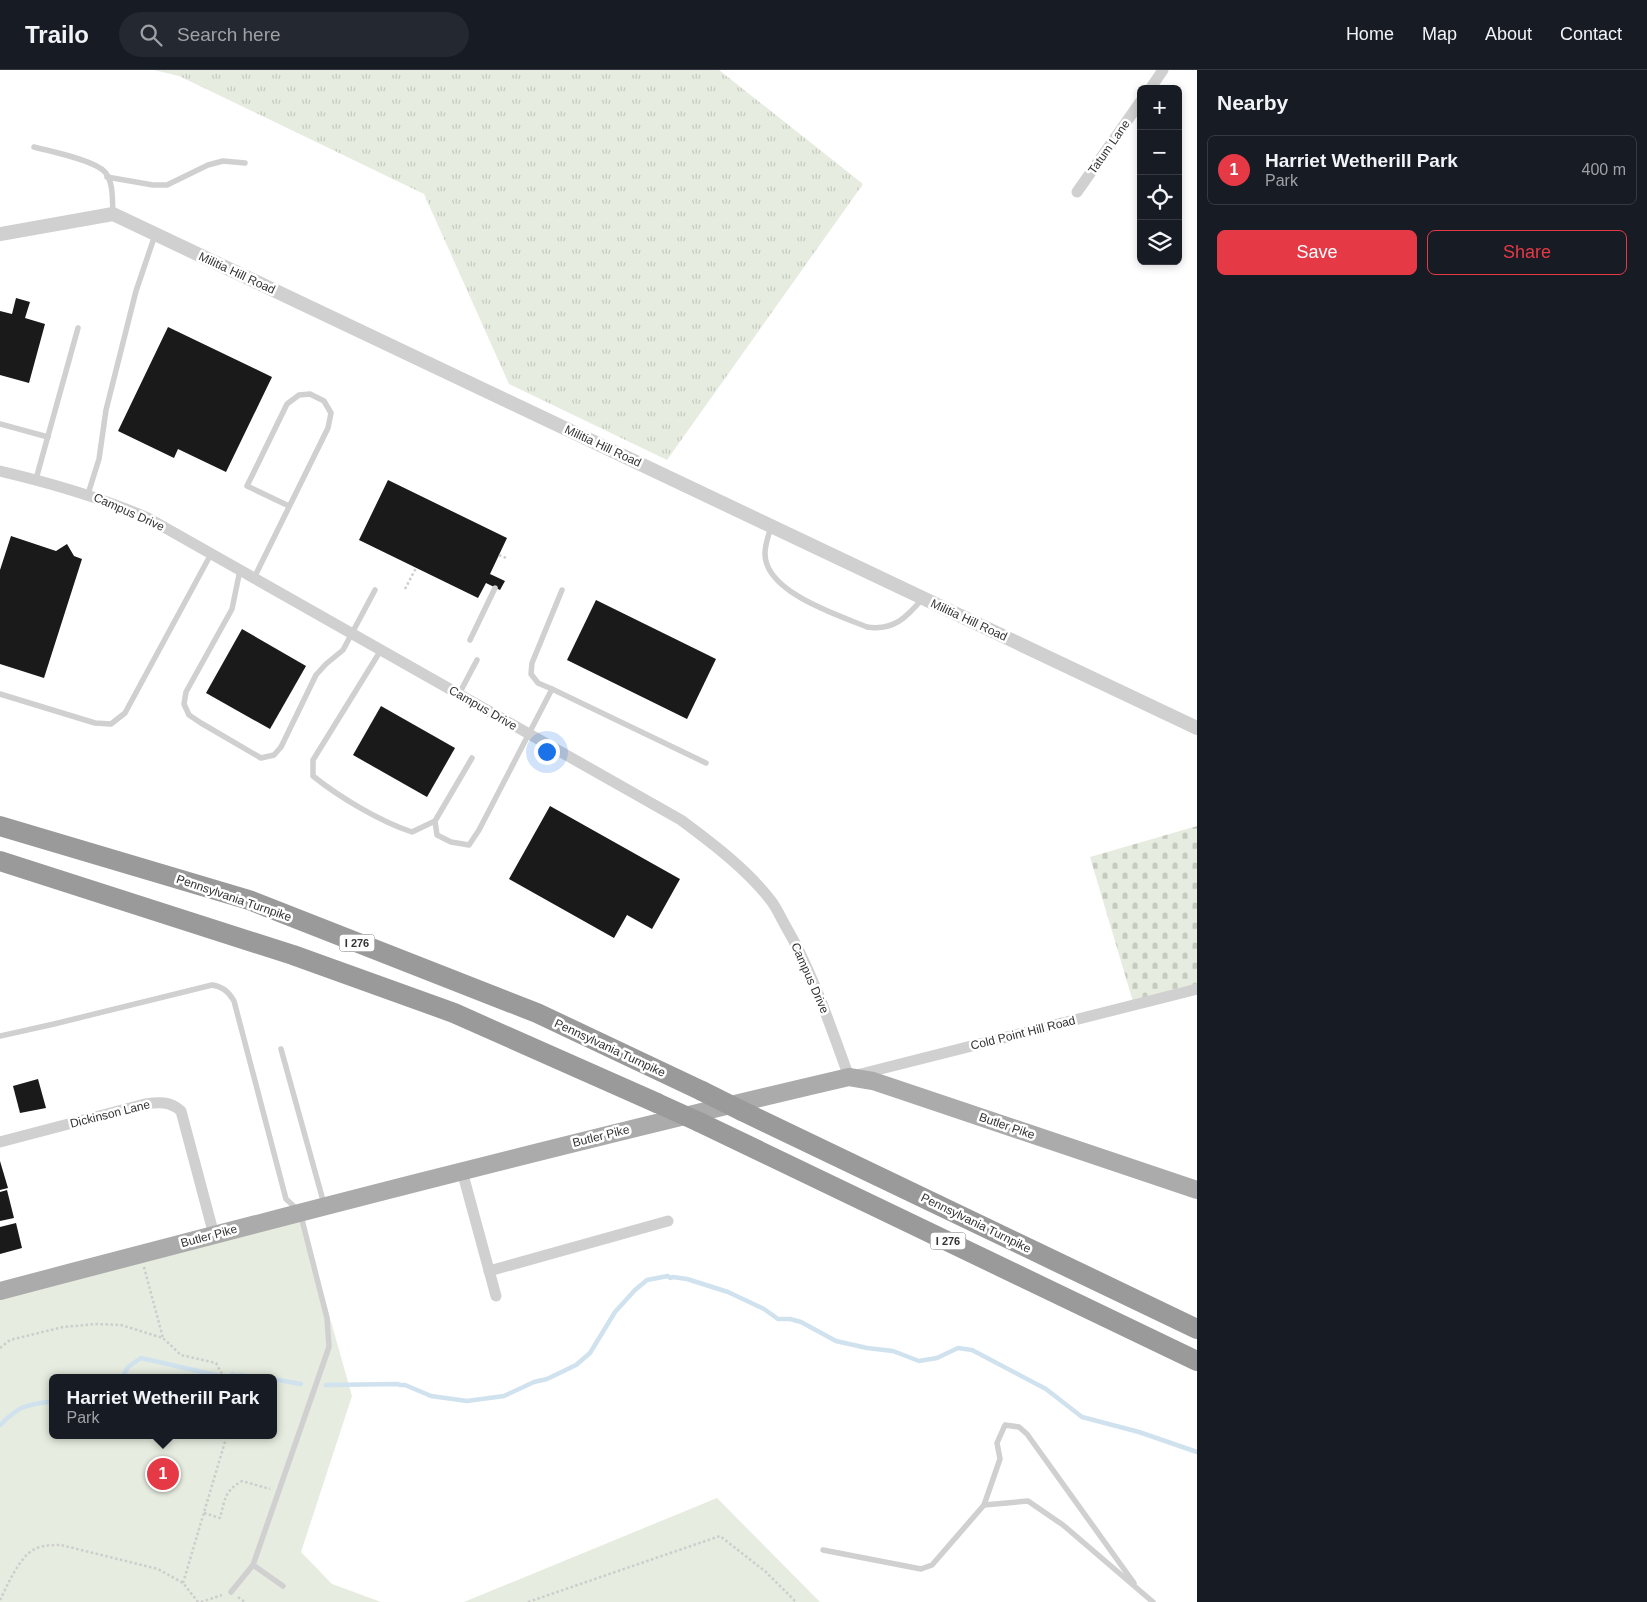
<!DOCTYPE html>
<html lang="en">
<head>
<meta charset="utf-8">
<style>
	body { margin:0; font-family:Arial,sans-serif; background:#242831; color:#f1f3f6 }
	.controls { position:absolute; right:15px; top:15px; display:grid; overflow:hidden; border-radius:8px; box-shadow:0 2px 8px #0003 }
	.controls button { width:45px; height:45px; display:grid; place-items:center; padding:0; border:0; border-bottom:1px solid #363941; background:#171b24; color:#f1f3f6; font:25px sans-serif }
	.you { position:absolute; left:546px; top:681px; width:18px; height:18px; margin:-12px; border:4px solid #fff; border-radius:50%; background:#1a73e8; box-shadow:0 0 0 8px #1a73e833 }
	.badge { display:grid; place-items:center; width:32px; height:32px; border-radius:50%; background:#e63946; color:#fff; font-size:16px; font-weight:700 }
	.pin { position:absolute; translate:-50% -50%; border:2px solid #fff; box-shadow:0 1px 5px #0006 }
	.popup { position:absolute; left:49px; top:1304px; width:228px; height:65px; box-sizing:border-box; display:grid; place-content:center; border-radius:8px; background:#171b24; filter:drop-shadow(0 1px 4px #0005); font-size:16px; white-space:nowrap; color:#9ea1a6 }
	.popup b { font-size:19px; color:#f1f3f6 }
	.popup::after { content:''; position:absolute; left:50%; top:100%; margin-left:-10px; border:10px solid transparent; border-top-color:#171b24 }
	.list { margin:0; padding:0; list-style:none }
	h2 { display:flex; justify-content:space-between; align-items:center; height:65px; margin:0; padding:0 20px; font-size:21px }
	h2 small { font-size:16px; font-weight:400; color:#9ea1a6 }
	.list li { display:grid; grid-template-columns:32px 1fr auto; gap:15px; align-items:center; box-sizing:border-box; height:70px; margin:0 10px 10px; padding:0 10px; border:1px solid #363941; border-radius:8px }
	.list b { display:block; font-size:19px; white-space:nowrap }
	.list p { margin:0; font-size:16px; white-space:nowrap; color:#9ea1a6 }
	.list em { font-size:16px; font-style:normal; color:#9ea1a6 }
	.actions { display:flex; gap:10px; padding:15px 20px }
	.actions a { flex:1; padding:11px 0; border:1px solid #e63946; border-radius:8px; text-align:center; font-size:18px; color:#e63946 }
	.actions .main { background:#e63946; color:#fff }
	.icon { flex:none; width:28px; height:28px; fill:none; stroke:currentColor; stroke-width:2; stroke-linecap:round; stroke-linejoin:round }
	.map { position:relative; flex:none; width:1197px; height:1532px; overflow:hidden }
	header { display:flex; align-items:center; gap:30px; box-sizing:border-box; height:70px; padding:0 25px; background:#171b24; border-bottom:1px solid #363941 }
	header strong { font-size:24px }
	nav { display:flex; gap:28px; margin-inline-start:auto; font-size:18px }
	.search { width:350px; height:45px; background:#242831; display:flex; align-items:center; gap:12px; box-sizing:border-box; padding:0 18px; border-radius:28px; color:#9ea1a6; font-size:19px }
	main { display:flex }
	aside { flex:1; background:#171b24 }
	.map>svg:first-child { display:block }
	.grass { fill:url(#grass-tufts) }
	.cemetery { fill:url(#cemetery-stones) }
	.park { fill:#e6ecdf; fill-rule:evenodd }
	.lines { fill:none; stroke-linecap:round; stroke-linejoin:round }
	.stream { stroke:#cfe2ee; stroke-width:4.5 }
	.building { fill:#1a1a1a }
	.path { stroke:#cdcdcd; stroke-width:2.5; stroke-dasharray:2.5 2.5; stroke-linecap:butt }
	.service { stroke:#d0d0d0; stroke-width:5.5 }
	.minor { stroke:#d0d0d0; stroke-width:11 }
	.tertiary { stroke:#d0d0d0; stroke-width:14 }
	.primary { stroke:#ababab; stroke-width:18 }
	.motorway { stroke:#9a9a9a; stroke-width:20 }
	.motorway-bridge { stroke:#9a9a9a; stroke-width:20 }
	.labels { text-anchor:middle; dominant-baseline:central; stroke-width:5; stroke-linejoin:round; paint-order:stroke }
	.shield { fill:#fff; stroke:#707070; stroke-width:1 }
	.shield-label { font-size:11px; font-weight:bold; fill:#333 }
	.street-label { font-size:12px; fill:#333; stroke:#fff }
</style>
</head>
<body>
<header>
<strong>Trailo</strong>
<div class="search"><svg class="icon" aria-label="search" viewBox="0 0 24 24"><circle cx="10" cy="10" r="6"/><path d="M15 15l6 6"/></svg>Search here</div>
<nav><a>Home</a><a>Map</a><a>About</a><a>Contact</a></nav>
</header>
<main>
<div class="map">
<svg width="1197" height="1532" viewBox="0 0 1197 1532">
	<defs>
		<pattern id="grass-tufts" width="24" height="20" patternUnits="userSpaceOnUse" patternTransform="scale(1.25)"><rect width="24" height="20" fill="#e6ecdf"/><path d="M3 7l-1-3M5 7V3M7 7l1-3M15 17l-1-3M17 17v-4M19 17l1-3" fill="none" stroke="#c6cbc0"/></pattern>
		<pattern id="cemetery-stones" width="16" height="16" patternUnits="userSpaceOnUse" patternTransform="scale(1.25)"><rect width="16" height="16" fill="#e6ecdf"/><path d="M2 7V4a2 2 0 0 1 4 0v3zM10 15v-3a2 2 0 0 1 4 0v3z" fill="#c6cbc0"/></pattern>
	</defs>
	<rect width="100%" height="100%" fill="#fff"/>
	<polygon class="grass" points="154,0 719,0 863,114 667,390 509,314 424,124 179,6"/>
	<polygon class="cemetery" points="1197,756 1197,919 1134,935 1090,787"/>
	<g class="park">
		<path d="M300,1142L352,1326L301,1482L332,1514L381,1532H0V1221ZM53,1308H273V1365H53Z"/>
		<polygon points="717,1428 820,1532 464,1532"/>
	</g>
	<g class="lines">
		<g class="stream">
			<polyline points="229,1307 233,1304 235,1306 242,1305 256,1308"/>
			<polyline points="122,1308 128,1297 141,1288 220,1306"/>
			<polyline points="273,1309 301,1314"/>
			<polyline points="326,1315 398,1314 400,1315 405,1315 431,1326 467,1331 504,1326 534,1312 547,1309 576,1295 590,1283 615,1242 635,1220 647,1210 668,1206 670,1208 673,1207 687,1209 728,1222 764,1239 778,1249 790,1249 801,1252 836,1271 867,1278 893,1281 919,1291 937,1288 958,1278 972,1280 1046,1319 1082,1347 1139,1362 1197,1382"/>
			<path d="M0,1355C22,1334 24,1336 53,1331"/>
		</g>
	</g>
	<g class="building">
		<polygon points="16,228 30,232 25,248 45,254 29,313 0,305 0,241 12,244"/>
		<polygon points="168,257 272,307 226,402 178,379 174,388 118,361"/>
		<polygon points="388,410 507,468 490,504 505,511 500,520 486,513 478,528 359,470"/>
		<polygon points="11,466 56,481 67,474 74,486 82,489 44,608 0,594 0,500"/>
		<polygon points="596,530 716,589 687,649 567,590"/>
		<polygon points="242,559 306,596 270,659 206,623"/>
		<polygon points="381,636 455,678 427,727 353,685"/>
		<polygon points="550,736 680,809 652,859 627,845 614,868 509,809"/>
		<polygon points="38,1009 46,1038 20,1043 13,1016"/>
		<polygon points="0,1091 8,1118 0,1120"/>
		<polygon points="7,1120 14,1148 0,1151 0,1122"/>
		<polygon points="16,1153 22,1178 0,1184 0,1157"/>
	</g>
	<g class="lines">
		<g class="path">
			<polyline points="499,485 506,488"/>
			<polyline points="405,519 416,498"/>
			<polyline points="144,1197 163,1268"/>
			<polyline points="0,1278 10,1270 63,1257 97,1254 121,1255 163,1268 181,1285 216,1293 224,1308"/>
			<path d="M204,1443L220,1448C225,1430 224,1421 242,1411L270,1419"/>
			<polyline points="183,1513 227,1365"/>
			<polyline points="238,1527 245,1532"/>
			<path d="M0,1530C7,1516 19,1488 33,1480C41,1475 52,1475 61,1475L158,1499L183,1513L198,1532"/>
			<polyline points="201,1532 222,1525"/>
			<polyline points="528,1532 720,1466 766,1502 796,1532"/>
		</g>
		<g class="service">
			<path d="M34,77C49,81 95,90 105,102C114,113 112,130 113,144"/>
			<polyline points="107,107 153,115 167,115 208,95 223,91 245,93"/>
			<polyline points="0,354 48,367"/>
			<polyline points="36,409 78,258"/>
			<polyline points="88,424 99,389 106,340 136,221 155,165"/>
			<path d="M771,456C769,465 765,474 765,483C764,522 838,545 867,557C894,561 907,547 923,528"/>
			<polyline points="240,500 232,539 186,622 184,634 189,645 201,653 261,688 274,685 281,677 316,605 326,594 343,580 375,520"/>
			<polyline points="254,508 328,358 331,343 324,331 310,324 299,325 287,334 247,416 289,436"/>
			<polyline points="470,570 495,518"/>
			<path d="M381,580L313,690V706C339,727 381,752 412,762L435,751L437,765L451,772L469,775L479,760L552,619L706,693"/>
			<polyline points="552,619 538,613 531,604 532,593 562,520"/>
			<polyline points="0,624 95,653 111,654 125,643 211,484"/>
			<polyline points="459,624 477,590"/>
			<polyline points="435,751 472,688"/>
			<path d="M0,966L54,954L212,915C222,916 229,922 234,931L286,1129L300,1142L327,1248L329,1277L253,1495L283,1516"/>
			<polyline points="281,979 324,1134"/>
			<polyline points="984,1435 1000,1389 997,1373 1005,1355 1019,1357 1027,1364 1134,1513"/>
			<polyline points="823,1480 921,1499 932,1495 984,1435 1028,1431 1063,1455 1153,1532"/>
			<polyline points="231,1522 253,1495"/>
		</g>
		<g class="minor">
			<polyline points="1150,19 1163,0"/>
			<polyline points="1077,122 1141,31"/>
			<path d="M0,401C51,413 100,427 148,448L681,750C712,773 749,801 772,832C777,839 781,848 785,855C813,903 830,955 849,1007L1197,919"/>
			<path d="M0,1072L145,1034C159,1032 170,1031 181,1041L214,1165"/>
			<polyline points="462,1101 496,1226"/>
			<polyline points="489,1201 668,1151"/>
		</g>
		<polyline class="tertiary" points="0,164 113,144 1197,658"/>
		<path class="primary" d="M0,1221C282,1147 565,1073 849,1007L873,1011L891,1017L1197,1120"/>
		<g class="motorway">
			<polyline points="0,756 249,830 537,943 702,1021"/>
			<polyline points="0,791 293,885 454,943 657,1033"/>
			<polyline points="742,1041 1197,1259"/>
			<polyline points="699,1052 1197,1291"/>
		</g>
		<g class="motorway-bridge">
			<polyline points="702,1021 742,1041"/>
			<polyline points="657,1033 699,1052"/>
		</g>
	</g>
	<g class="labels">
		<g class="shield">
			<rect x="339.5" y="864.5" width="35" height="17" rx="4"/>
			<rect x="930.5" y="1162.5" width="35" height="17" rx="4"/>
		</g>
		<g class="shield-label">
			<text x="357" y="873">I 276</text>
			<text x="948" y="1171">I 276</text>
		</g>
		<g class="street-label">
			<text transform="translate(1109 77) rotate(-55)">Tatum Lane</text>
			<text transform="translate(237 203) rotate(25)">Militia Hill Road</text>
			<text transform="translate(603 376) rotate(25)">Militia Hill Road</text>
			<text transform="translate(129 442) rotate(24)">Campus Drive</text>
			<text transform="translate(969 550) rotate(25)">Militia Hill Road</text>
			<text transform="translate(483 638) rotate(30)">Campus Drive</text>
			<text transform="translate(234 828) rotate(19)">Pennsylvania Turnpike</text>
			<text transform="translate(810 908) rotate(66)">Campus Drive</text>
			<text transform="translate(1023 963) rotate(-14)">Cold Point Hill Road</text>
			<text transform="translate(610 978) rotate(25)">Pennsylvania Turnpike</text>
			<text transform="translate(110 1044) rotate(-14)">Dickinson Lane</text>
			<text transform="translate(1007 1056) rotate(19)">Butler Pike</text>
			<text transform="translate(601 1066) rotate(-14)">Butler Pike</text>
			<text transform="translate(976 1153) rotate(26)">Pennsylvania Turnpike</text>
			<text transform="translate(209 1166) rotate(-15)">Butler Pike</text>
		</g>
	</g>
</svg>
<div class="controls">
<button>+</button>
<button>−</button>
<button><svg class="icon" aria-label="locate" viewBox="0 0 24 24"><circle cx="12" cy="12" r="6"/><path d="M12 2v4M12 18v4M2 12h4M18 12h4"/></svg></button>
<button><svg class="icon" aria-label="layers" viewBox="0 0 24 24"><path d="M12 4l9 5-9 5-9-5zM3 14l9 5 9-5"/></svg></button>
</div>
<div class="you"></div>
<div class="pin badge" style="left:163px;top:1404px">1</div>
<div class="popup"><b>Harriet Wetherill Park</b>Park</div>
</div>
<aside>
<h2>Nearby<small></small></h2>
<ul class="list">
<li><span class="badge">1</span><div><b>Harriet Wetherill Park</b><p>Park</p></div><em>400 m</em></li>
</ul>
<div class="actions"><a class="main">Save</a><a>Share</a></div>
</aside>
</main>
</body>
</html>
